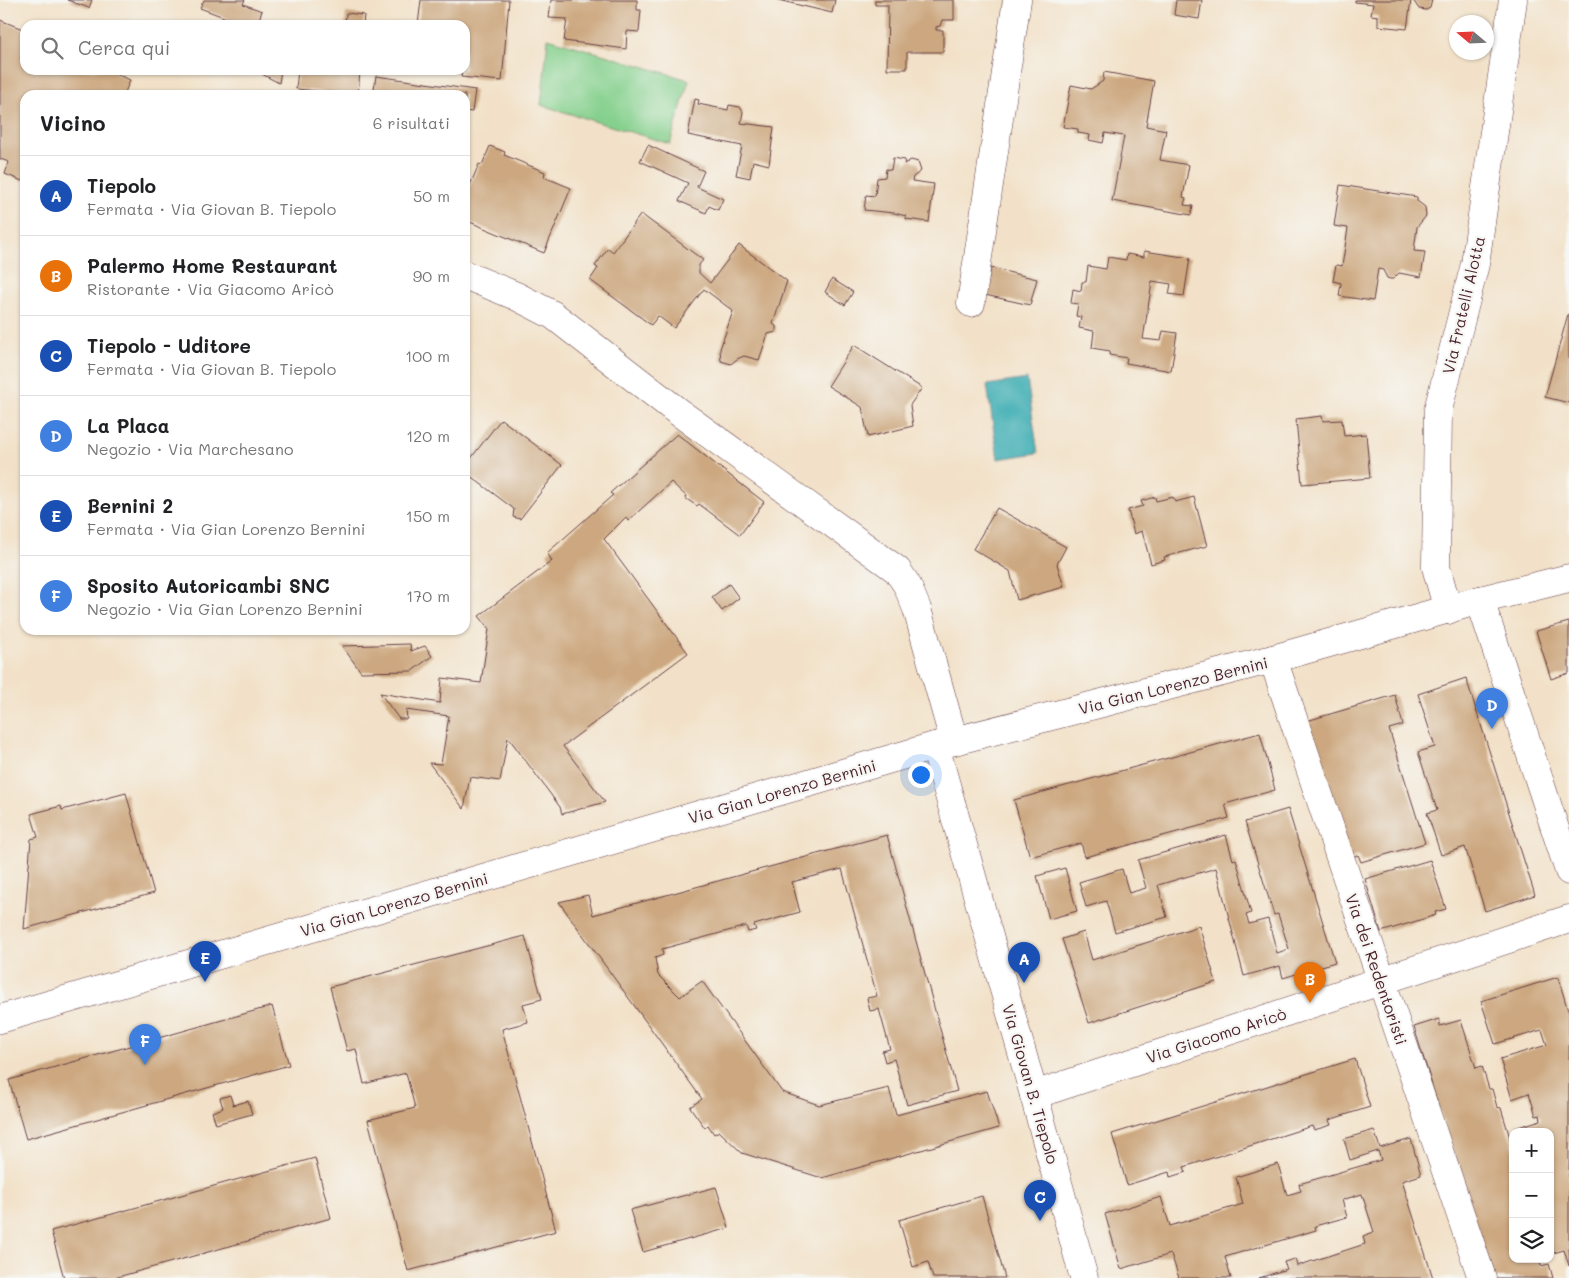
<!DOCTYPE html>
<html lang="it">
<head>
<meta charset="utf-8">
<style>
	body { margin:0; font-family:Mali,sans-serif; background:#f6f6f6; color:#202124 }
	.controls { position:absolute; right:15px; bottom:15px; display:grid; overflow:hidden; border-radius:10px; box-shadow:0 1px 4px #0004 }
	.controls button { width:45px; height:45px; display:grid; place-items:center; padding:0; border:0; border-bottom:1px solid #e0e0e0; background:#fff; color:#202124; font:25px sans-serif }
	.compass { position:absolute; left:1449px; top:15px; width:45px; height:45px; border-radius:50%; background:#fff; box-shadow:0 1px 4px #0004; rotate:289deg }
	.you { position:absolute; left:920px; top:774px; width:18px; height:18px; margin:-12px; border:4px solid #fff; border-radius:50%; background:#1a73e8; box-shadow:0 0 0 8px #1a73e833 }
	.badge { display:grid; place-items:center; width:32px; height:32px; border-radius:50%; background:#111827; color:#fff; font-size:16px; font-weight:700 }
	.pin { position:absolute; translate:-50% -41px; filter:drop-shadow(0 1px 2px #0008) }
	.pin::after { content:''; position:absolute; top:26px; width:18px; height:15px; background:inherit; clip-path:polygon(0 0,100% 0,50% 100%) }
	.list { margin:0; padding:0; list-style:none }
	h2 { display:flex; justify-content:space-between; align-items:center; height:65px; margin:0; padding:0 20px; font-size:21px }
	h2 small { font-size:16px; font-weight:400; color:#757577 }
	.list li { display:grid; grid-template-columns:32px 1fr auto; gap:15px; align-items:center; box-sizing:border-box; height:80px; padding:0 20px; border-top:1px solid #e0e0e0 }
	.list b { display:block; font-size:19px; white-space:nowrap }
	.list p { margin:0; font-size:16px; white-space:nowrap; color:#757577 }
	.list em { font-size:16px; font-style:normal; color:#757577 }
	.icon { flex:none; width:28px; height:28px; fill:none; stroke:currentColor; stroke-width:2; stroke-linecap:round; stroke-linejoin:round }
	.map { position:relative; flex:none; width:1569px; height:1278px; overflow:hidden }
	.search { position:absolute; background:#fff; box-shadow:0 1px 4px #0004; left:20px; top:20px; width:450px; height:55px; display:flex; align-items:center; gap:12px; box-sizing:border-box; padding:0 18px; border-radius:15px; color:#757577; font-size:19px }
	.panel { position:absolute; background:#fff; box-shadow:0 1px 4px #0004; left:20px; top:90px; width:450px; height:545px; border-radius:15px }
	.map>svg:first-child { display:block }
	.green { fill:#85d08d; stroke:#68785c }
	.water { fill:#39abb1; stroke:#42656e }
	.building { fill:#cca77f }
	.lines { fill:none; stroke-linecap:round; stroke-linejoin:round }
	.street-casing { stroke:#633c43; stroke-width:29 }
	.street { stroke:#fff; stroke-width:28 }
	.labels { text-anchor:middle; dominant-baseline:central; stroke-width:4.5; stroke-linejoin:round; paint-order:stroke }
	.street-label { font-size:16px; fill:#4a1f2b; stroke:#f6f6f2 }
</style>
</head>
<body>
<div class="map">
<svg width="1569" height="1278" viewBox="0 0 1569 1278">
	<rect width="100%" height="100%" fill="#f6f6f2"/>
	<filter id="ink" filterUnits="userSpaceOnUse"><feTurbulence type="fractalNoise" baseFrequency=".02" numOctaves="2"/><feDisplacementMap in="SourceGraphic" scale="10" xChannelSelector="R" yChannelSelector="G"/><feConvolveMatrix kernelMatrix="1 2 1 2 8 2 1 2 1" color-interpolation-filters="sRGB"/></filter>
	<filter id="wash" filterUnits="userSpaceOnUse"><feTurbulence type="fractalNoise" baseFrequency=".0096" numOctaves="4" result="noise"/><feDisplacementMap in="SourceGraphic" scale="20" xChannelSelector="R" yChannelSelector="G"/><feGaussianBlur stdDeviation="1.12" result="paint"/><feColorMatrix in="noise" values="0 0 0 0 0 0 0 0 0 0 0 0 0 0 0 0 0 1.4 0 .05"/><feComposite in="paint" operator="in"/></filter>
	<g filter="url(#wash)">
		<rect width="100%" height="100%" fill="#f2e1c8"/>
		<polygon class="green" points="548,38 689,80 670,144 541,105"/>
		<polygon class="water" points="1027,379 1038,453 998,459 987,385"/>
		<g id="blocks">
			<g class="building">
				<polygon points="67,0 92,0 89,8"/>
				<polygon points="204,0 245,0 243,4 262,11 259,19 279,25 227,25 229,19 200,8"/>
				<polygon points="421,0 509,0 502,81 461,77 462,70 465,70 465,25 418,25"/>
				<polygon points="551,0 637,0 637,10 641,10 639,32 627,31 626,49 564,41 567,19 549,18"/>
				<polygon points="778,0 835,0 832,13"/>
				<polygon points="875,0 954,0 954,20 942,20 940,26 936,27 936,30 943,30 943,52 907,52 907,69 887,69 888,5 875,5"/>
				<polygon points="1176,0 1202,0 1199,19 1174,15"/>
				<polygon points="1355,0 1411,0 1407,29 1378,26 1378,16 1371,15 1373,4 1355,2"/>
				<polygon points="1413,0 1432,0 1430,8 1426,10 1419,9"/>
				<polygon points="346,13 364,15 363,25 345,25"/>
				<polygon points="0,20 25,30 25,70 115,70 116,74 130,80 124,95 25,95 25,174 22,181 5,174 9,162 0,159"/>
				<polygon points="252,70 281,70 279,83 258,72"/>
				<polygon points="298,70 360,70 358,95 296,89"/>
				<polygon points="1104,72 1154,81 1146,126 1166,130 1160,160 1189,165 1183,197 1186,198 1184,205 1193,206 1191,215 1112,201 1124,136 1105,133 1103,143 1089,140 1090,135 1078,133 1078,129 1063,127 1071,85 1091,89 1103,81"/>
				<polygon points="376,76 475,90 472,112 465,111 465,95 373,95"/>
				<polygon points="695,99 699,100 698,104 728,110 729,105 740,107 743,112 741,123 774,127 769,165 753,161 750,178 736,175 742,146 688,135"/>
				<polygon points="648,145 704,171 697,187 723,199 718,210 709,206 706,213 679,201 688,183 640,161"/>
				<polygon points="490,146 505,152 504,155 545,172 544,177 571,188 544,253 465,220 465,197 479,164 482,165"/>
				<polygon points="893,158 905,160 904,164 911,160 918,162 921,171 913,177 912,181 934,184 929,222 906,219 906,216 894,213 864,210 866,195 875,196 877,178 885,177 886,169 891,170"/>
				<polygon points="1340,185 1417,197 1417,201 1425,207 1426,216 1417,227 1414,251 1425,252 1421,277 1399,273 1393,279 1390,279 1387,278 1383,270 1378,269 1373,301 1339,296 1341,283 1333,281 1336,265 1342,266 1348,228 1334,226"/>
				<polygon points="641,214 703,260 699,265 699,273 710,283 739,245 787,281 773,324 776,326 776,332 768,334 759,360 744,356 737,359 731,364 721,361 720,349 733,311 704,289 674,328 658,316 651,325 590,280 598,268 595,266 608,248 613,252"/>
				<polygon points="1144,251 1190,258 1184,296 1169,294 1171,284 1152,281 1151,289 1143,339 1161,341 1163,331 1177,333 1171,371 1126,363 1127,358 1109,355 1110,351 1092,348 1094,331 1079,328 1081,317 1076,316 1078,304 1071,303 1073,289 1081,291 1082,282 1086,282 1088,266 1106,269 1108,257 1126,260 1127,254 1144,257"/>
				<polygon points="991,268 1037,279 1030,305 985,295"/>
				<polygon points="832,279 853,292 845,305 825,292"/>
				<polygon points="1568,314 1569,314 1569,403 1545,397"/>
				<polygon points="854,345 922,388 910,405 913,426 868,437 862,407 828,386"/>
				<polygon points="1322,416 1323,421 1342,420 1344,436 1366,434 1370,478 1302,484 1296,419"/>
				<polygon points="501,419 562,465 520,519 513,517 514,509 465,472 465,466"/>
				<polygon points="677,434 764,502 740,535 699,504 697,506 685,498 686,496 671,482 628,521 626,517 604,539 688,653 563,746 605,802 562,814 560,807 508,737 500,781 470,777 464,809 429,763 441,764 449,716 406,710 407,719 399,719 380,693 440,703 442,678 481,683 489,629 479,616 552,561 547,553 613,495 610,493"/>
				<polygon points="1155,497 1156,501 1173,497 1175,502 1194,497 1207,546 1164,557 1165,560 1151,564 1142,531 1134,534 1128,510 1143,506 1141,501"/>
				<polygon points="997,508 1066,547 1057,564 1064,587 1017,600 1010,571 973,549"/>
				<polygon points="729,584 739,598 722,611 712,597"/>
				<polygon points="1569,622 1569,673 1551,679 1536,631"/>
				<polygon points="410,644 411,651 425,646 432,656 412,671 361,672 342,646"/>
				<polygon points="1466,678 1535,895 1485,911 1465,847 1441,855 1427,813 1437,810 1418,752 1435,747 1418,694"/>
				<polygon points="1395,695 1403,725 1389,729 1425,843 1361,862 1358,855 1347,859 1303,722"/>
				<polygon points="1260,733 1275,790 1225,804 1229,818 1085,857 1081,843 1030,857 1014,800"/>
				<polygon points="126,793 154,893 24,929 31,839 38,837 31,814 61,806 62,810"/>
				<polygon points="1288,809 1335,962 1283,978 1280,966 1244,976 1216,868 1158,885 1167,917 1115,932 1106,901 1086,907 1079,882 1122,869 1129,893 1146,888 1138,860 1226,835 1233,860 1236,859 1251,913 1246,915 1249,924 1268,919 1277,953 1289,949 1278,914 1274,915 1245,822"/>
				<polygon points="887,835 957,1091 907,1105 894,1059 885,1062 882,1051 890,1049 879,1009 870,1011 867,998 877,996 842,869 792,882 800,912 754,925 756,930 748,932 746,926 662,949 663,955 655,958 658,975 680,997 702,981 782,1092 819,1105 889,1088 896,1115 987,1091 999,1128 822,1178 742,1153 719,1131 714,1134 708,1125 705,1128 690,1107 702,1099 559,902 588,895 593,915"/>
				<polygon points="1430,860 1446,909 1435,912 1436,915 1381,932 1365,879"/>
				<polygon points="1065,868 1077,911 1049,919 1037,876"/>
				<polygon points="1199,926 1216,982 1089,1023 1062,939 1084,932 1092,960"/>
				<polygon points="525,936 542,999 523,1004 528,1022 502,1029 556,1231 408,1271 368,1120 415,1108 406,1073 364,1084 356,1049 347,1051 330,987"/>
				<polygon points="1558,977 1569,1014 1569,1266 1564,1250 1550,1254 1550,1132 1516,1132 1515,1128 1541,1120 1540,1115 1536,1116 1529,1093 1512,1099 1500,1059 1547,1045 1542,1030 1495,1044 1481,1001"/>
				<polygon points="272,1006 289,1065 26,1139 9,1080"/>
				<polygon points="1439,1019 1440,1026 1461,1020 1476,1068 1482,1066 1489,1089 1492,1089 1497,1107 1501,1108 1513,1148 1513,1259 1539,1259 1541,1266 1549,1264 1553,1278 1492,1278 1414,1027"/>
				<polygon points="1355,1059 1370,1107 1329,1120 1331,1125 1314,1130 1312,1126 1184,1167 1186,1172 1170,1177 1169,1172 1127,1185 1112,1134"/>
				<polygon points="230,1095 233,1105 248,1101 252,1114 216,1124 212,1112 223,1108 220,1098"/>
				<polygon points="1374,1130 1380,1148 1411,1139 1421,1175 1402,1181 1433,1278 1259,1278 1287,1269 1284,1262 1295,1259 1297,1266 1365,1244 1363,1236 1374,1232 1362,1194 1342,1200 1347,1217 1315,1226 1316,1230 1225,1257 1231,1278 1179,1278 1171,1254 1121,1269 1105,1214 1161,1197 1170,1226 1243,1204 1236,1177 1278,1164 1287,1195 1301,1191 1299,1184 1381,1160 1378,1151 1350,1160 1344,1139"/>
				<polygon points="315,1158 331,1218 114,1278 64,1278 51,1231"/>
				<polygon points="716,1187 729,1228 643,1252 630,1210"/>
				<polygon points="982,1196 1005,1278 933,1278 928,1262 913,1267 899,1220"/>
			</g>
		</g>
	</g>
	<g filter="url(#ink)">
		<use href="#blocks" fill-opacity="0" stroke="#633c43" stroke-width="1"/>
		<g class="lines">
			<defs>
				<g id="street">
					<polyline points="465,275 516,296 553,315 677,411 897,570 907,585 917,609 954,741"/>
					<polyline points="971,303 1017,0"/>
					<polyline points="1480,600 1569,871"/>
					<polyline points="1448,610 1436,567 1438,410 1475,264 1513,0"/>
					<polyline points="1273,659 1482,1278"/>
					<polyline points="935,746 1034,1095 1084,1278"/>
					<polyline points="0,1019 935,746 1273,659 1480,600 1569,578"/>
					<polyline points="1034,1095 1569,919"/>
				</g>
			</defs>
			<use href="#street" class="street-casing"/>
			<use href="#street" class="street"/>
		</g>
	</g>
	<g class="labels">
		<g class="street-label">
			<text transform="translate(1463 305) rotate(-77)">Via Fratelli Alotta</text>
			<text transform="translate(1173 685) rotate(-14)">Via Gian Lorenzo Bernini</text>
			<text transform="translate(782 791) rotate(-16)">Via Gian Lorenzo Bernini</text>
			<text transform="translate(394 904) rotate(-16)">Via Gian Lorenzo Bernini</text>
			<text transform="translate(1377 969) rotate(71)">Via dei Redentoristi</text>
			<text transform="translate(1216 1035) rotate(-18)">Via Giacomo Aricò</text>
			<text transform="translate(1031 1084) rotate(74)">Via Giovan B. Tiepolo</text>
		</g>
	</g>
</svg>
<div class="controls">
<button>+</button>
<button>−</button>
<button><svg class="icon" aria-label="layers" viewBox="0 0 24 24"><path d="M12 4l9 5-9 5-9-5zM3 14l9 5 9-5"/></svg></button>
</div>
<svg class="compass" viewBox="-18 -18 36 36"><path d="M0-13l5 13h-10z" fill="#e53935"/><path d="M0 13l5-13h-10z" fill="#757577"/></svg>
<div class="you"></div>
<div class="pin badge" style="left:1024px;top:983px;background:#1a4fb4">A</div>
<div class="pin badge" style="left:1310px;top:1003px;background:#e8710a">B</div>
<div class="pin badge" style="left:1040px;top:1221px;background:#1a4fb4">C</div>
<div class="pin badge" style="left:1492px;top:729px;background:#3f7fe0">D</div>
<div class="pin badge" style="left:205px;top:982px;background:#1a4fb4">E</div>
<div class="pin badge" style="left:145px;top:1065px;background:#3f7fe0">F</div>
<div class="search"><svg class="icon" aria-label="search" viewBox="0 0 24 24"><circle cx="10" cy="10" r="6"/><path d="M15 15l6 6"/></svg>Cerca qui</div>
<section class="panel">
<h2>Vicino<small>6 risultati</small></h2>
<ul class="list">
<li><span class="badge" style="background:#1a4fb4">A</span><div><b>Tiepolo</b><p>Fermata · Via Giovan B. Tiepolo</p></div><em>50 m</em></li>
<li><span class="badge" style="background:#e8710a">B</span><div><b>Palermo Home Restaurant</b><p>Ristorante · Via Giacomo Aricò</p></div><em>90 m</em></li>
<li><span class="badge" style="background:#1a4fb4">C</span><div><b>Tiepolo - Uditore</b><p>Fermata · Via Giovan B. Tiepolo</p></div><em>100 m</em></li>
<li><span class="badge" style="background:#3f7fe0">D</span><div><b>La Placa</b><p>Negozio · Via Marchesano</p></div><em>120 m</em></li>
<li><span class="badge" style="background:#1a4fb4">E</span><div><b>Bernini 2</b><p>Fermata · Via Gian Lorenzo Bernini</p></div><em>150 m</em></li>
<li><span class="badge" style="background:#3f7fe0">F</span><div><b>Sposito Autoricambi SNC</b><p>Negozio · Via Gian Lorenzo Bernini</p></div><em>170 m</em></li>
</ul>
</section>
</div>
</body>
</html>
